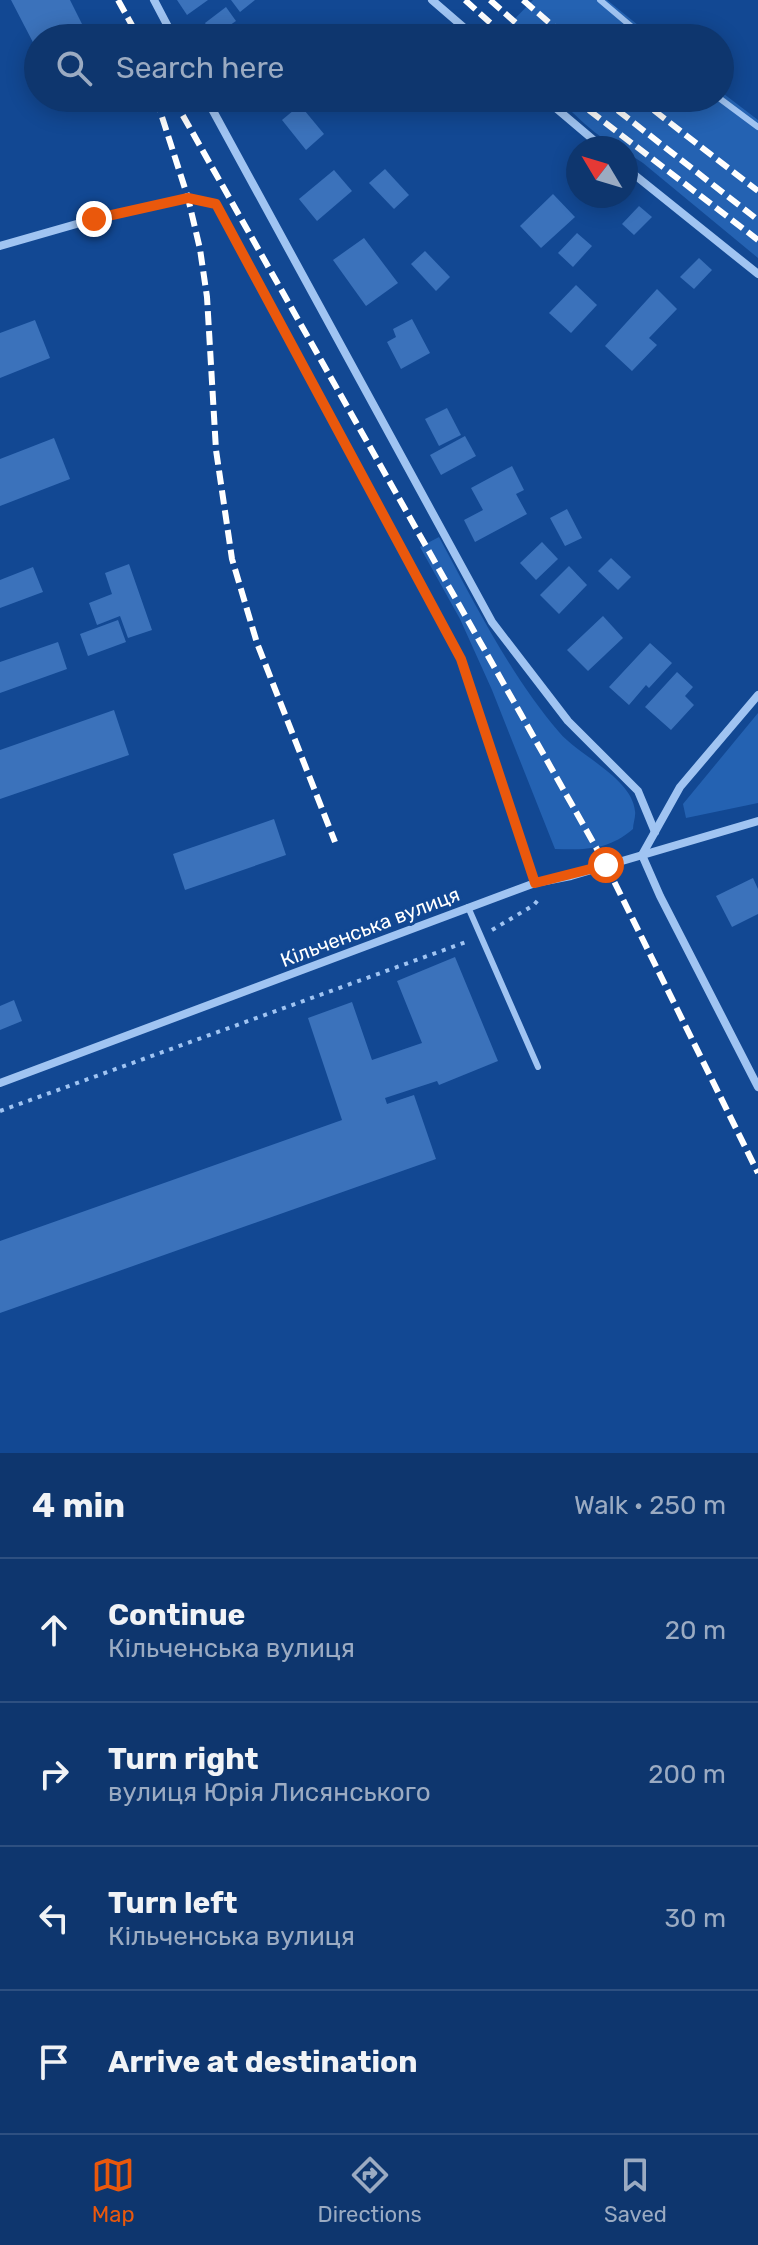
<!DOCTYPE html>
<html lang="en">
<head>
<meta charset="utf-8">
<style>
	body { margin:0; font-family:Rubik,sans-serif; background:#173e73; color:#f1f3f6 }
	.compass { position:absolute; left:566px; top:136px; width:72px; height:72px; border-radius:50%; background:#0e366e; box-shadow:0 4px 20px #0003; rotate:308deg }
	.stop { position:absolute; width:24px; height:24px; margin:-18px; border:6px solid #ea580c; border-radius:50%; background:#fff }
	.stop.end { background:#ea580c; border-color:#fff; box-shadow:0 2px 8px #0008 }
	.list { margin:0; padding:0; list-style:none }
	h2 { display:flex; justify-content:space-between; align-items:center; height:104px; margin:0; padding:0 32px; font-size:34px }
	h2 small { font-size:26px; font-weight:400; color:#9babc2 }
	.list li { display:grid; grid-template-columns:52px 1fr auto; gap:24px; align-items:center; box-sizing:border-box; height:144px; padding:0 32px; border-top:2px solid #2e5081 }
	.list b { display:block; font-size:30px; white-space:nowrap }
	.list p { margin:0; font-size:26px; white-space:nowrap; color:#9babc2 }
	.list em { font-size:26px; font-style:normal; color:#9babc2 }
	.icon { flex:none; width:44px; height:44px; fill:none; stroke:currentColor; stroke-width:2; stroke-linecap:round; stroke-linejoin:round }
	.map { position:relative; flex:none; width:758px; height:1453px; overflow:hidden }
	.search { position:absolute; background:#0e366e; box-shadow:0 4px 20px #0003; left:24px; right:24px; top:24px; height:88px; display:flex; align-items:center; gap:20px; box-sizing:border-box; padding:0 28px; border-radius:44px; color:#9babc2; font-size:30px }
	.sheet { height:680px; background:#0e366e }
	nav { display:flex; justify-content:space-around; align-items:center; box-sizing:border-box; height:112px; border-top:2px solid #2e5081; background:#0e366e; font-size:22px; color:#9babc2 }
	nav a { display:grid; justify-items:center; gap:4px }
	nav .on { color:#ea580c }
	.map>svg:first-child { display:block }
	.green { fill:#2462b2 }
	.building { fill:#3b72bb }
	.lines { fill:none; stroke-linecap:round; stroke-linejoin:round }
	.path { stroke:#a0c4f2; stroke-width:4; stroke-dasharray:4 6; stroke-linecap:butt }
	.service { stroke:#a0c4f2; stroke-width:6 }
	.minor { stroke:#a0c4f2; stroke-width:8 }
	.rail { stroke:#fff; stroke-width:6; stroke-dasharray:14 6; stroke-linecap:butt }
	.route { stroke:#ea580c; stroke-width:10 }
	.labels { text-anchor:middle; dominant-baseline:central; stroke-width:6; stroke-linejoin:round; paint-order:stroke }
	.street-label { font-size:20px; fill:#fff; stroke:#124893 }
</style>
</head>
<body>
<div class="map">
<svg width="758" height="1453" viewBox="0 0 758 1453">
	<rect width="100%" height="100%" fill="#124893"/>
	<g class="green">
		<polygon points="533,0 607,0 654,38 496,38"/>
		<path d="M720,91L758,120V258L643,163L626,152V148C606,148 573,112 557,98H720Z"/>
		<path d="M439,537C475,604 510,675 559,732C578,755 632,778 635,811C636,816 633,824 633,829C609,850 585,850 555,849L492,690L460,619L420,547Z"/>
		<polygon points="758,713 758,803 686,818 683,804"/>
	</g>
	<g class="building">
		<polygon points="11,0 70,0 89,38 38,38 38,52"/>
		<polygon points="177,0 208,0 187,15"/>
		<polygon points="231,0 255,0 240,12"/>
		<polygon points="226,7 236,21 214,36 205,23"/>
		<polygon points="245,27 253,38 229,38"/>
		<polygon points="300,105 324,134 306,150 282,120"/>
		<polygon points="385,169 409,195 394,209 369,183"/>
		<polygon points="334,170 352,191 317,221 299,199"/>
		<polygon points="553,194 575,217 541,248 520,226"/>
		<polygon points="639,206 652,217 634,235 622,224"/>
		<polygon points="577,233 592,246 573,267 558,253"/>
		<polygon points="364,238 398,283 366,306 333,260"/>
		<polygon points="425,251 450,277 436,291 411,264"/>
		<polygon points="699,258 712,270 694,289 680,277"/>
		<polygon points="576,285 597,305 571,333 549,313"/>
		<polygon points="657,289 677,309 649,338 657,345 632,371 605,346"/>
		<polygon points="412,319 430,353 401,369 387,342 396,337 393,329"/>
		<polygon points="35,320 50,358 0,378 0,333"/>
		<polygon points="447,408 461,435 439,446 425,419"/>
		<polygon points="465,436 476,456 441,475 430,455"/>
		<polygon points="54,438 70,479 0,506 0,459"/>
		<polygon points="512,466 524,490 516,494 527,514 475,542 464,520 483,510 471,488"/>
		<polygon points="567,509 582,538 565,546 550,518"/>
		<polygon points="542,542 558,559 536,580 520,563"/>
		<polygon points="611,558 631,577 618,590 598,571"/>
		<polygon points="129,564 152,630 128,638 120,616 97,625 89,603 112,594 105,573"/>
		<polygon points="569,566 587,585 559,614 540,595"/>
		<polygon points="33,567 43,592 0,608 0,580"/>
		<polygon points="603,616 623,638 588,671 567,650"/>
		<polygon points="118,620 126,642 88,656 80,634"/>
		<polygon points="58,642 67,669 0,693 0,662"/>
		<polygon points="650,643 672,663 649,688 646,685 629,705 609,687"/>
		<polygon points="677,672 693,687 685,696 694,705 671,730 645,707"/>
		<polygon points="114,710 129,755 0,799 0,750"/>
		<polygon points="274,819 286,855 185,890 173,854"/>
		<polygon points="753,878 758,889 758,914 732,927 716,896"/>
		<polygon points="455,957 498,1061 439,1085 437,1081 385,1098 387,1104 414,1095 436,1159 0,1313 0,1241 342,1120 308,1018 352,1002 372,1060 422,1043 397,981"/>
		<polygon points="14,1000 22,1021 0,1030 0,1006"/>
	</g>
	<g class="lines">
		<g class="path">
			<polyline points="492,930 534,905 538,900"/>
			<polyline points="0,1111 466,942"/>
		</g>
		<g class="service">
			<polyline points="600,0 645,38"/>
			<polyline points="719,98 758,127"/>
			<polyline points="468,907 538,1067"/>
		</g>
		<g class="minor">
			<polyline points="154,0 174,38"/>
			<polyline points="432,0 476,38"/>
			<polyline points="206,98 492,622 568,721 638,791 655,832"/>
			<polyline points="544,98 603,148"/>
			<polyline points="626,168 758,274"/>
			<polyline points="0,246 94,219 188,198 216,204 461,659 535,883"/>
			<polyline points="758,695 680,787 642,855 660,896 758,1087"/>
			<polyline points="0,1083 535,883 571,876 758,821"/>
		</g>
		<g class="rail">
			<polyline points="118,0 139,38"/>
			<polyline points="465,0 507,38"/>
			<polyline points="490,0 533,38"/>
			<polyline points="523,0 567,38"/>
			<polyline points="156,98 188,198 200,249 207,297 216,450 232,559 257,643 335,842"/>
			<polyline points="173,98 606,865 758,1173"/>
			<polyline points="573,98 758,240"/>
			<polyline points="602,98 758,220"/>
			<polyline points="638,98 758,191"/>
		</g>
	</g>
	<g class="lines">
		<polyline class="route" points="94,219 188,198 216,204 461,659 535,883 606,865"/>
	</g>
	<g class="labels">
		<g class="street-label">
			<text transform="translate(370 927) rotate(-21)">Кільченська вулиця</text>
		</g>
	</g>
</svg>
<svg class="compass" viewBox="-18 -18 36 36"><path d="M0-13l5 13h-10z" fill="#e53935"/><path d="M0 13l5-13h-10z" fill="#9babc2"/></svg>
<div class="stop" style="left:606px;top:865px"></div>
<div class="stop end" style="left:94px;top:219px"></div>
<div class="search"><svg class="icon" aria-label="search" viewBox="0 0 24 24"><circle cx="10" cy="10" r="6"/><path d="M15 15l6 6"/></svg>Search here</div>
</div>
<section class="sheet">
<h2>4 min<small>Walk · 250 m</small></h2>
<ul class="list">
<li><svg class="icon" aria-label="ahead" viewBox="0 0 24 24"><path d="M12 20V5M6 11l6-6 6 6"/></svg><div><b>Continue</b><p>Кільченська вулиця</p></div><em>20 m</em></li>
<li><svg class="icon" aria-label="right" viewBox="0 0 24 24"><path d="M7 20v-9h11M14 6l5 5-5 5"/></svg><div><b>Turn right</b><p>вулиця Юрія Лисянського</p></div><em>200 m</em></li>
<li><svg class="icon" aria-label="left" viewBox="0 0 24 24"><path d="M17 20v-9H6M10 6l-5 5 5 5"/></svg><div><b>Turn left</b><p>Кільченська вулиця</p></div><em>30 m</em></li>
<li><svg class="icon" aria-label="arrive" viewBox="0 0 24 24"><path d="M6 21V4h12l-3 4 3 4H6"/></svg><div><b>Arrive at destination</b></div></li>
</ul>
</section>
<nav>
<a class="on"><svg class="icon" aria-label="map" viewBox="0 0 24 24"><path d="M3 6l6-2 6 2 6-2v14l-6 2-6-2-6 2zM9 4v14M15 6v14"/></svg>Map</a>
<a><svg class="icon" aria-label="directions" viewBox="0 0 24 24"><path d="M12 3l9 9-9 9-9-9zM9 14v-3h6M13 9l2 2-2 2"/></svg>Directions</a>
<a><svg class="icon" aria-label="saved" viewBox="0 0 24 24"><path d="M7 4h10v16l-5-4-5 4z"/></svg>Saved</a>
</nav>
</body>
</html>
